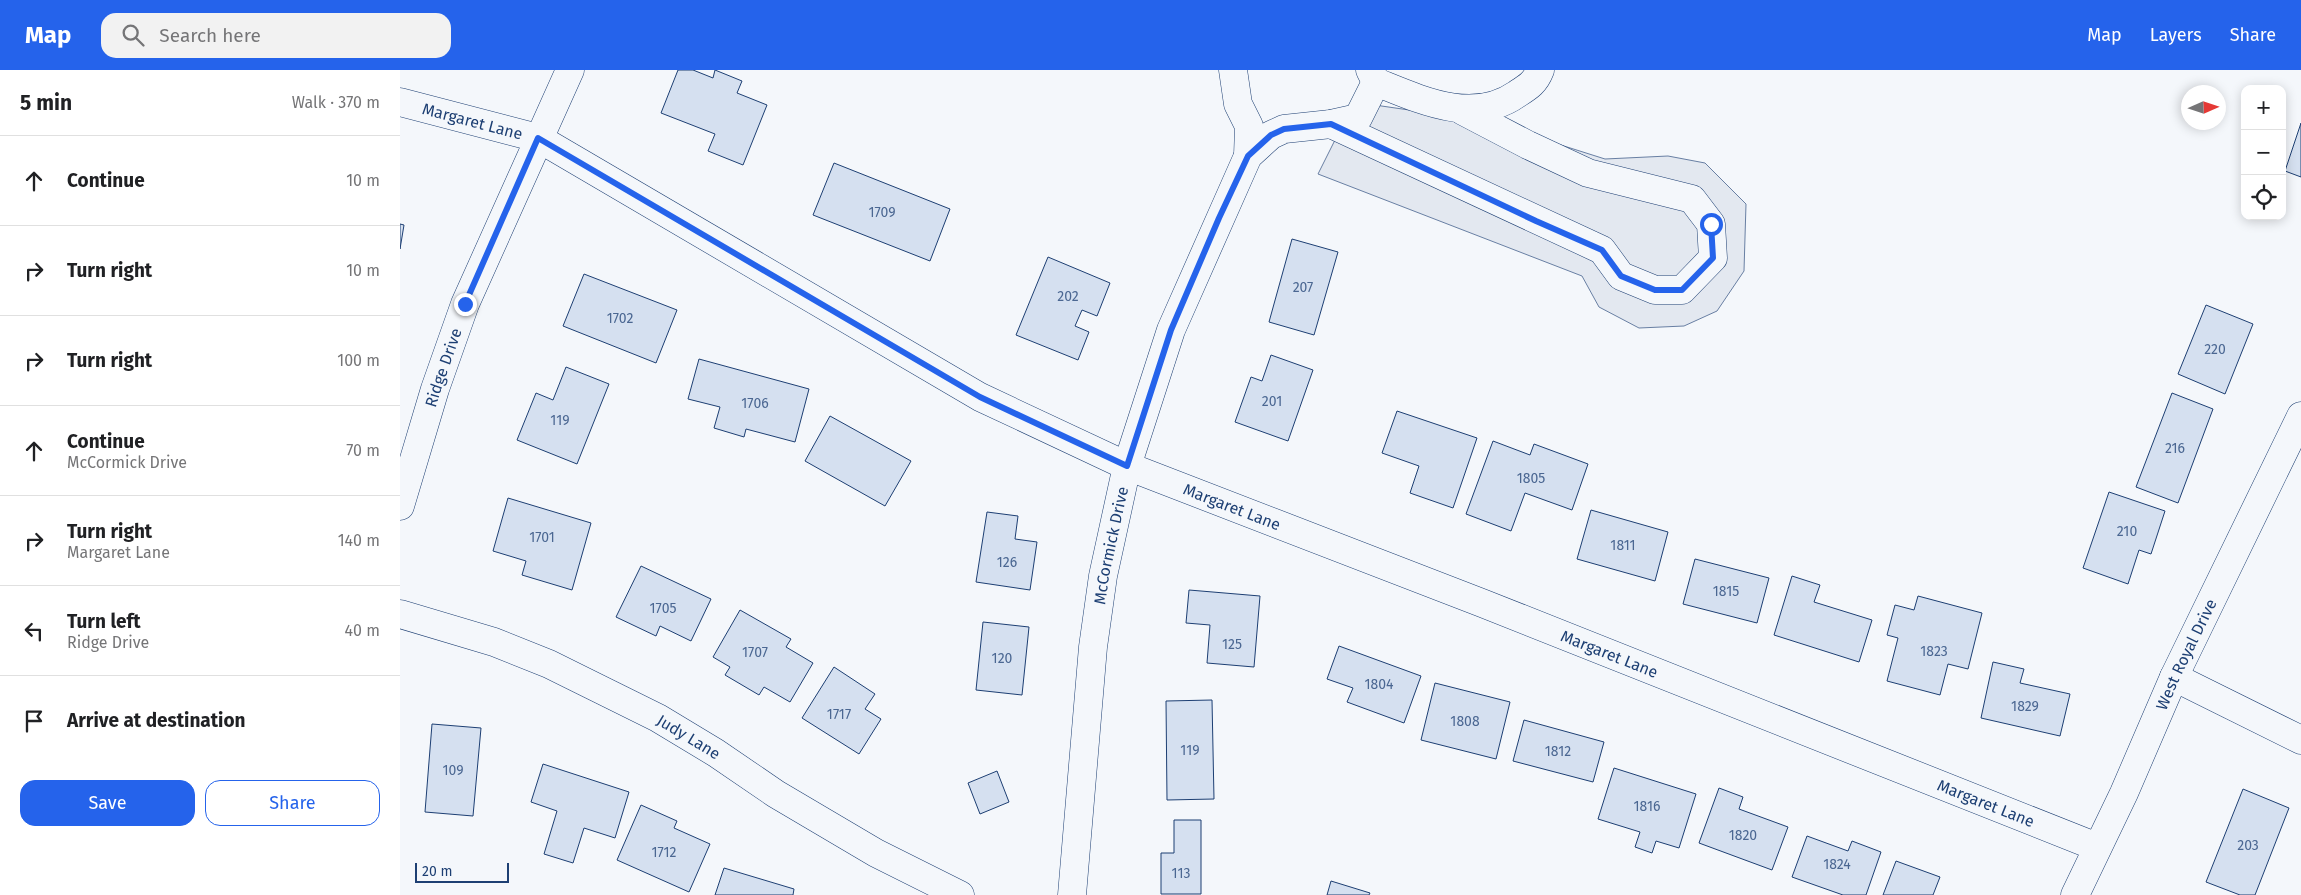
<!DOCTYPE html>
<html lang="en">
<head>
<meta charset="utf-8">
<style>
	body { margin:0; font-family:"Fira Sans",sans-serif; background:#f2f2f2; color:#202124 }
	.controls { position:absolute; right:15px; top:15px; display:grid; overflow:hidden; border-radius:10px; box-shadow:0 2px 12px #0003 }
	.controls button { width:45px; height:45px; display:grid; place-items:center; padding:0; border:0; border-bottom:1px solid #e0e0e0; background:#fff; color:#202124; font:25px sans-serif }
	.compass { position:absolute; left:1781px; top:15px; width:45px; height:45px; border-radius:50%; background:#fff; box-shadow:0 2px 12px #0003; rotate:87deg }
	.scale { position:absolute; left:15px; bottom:12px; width:94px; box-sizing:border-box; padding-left:5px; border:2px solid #1d3f73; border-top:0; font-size:14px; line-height:18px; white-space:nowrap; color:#1d3f73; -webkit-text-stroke:4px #f4f7fb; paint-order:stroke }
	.stop { position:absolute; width:15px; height:15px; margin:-11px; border:4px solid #2563eb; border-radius:50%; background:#fff }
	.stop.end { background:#2563eb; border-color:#fff; box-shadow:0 1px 5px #0008 }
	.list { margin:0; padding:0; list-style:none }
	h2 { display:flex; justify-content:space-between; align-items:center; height:65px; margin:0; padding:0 20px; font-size:21px }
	h2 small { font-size:16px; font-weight:400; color:#757577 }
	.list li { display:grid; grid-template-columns:32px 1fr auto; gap:15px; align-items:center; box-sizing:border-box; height:90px; padding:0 20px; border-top:1px solid #e0e0e0 }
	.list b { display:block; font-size:19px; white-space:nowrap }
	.list p { margin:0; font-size:16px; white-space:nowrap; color:#757577 }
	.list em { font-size:16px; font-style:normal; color:#757577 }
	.actions { display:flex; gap:10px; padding:15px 20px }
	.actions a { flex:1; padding:11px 0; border:1px solid #2563eb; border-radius:15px; text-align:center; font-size:18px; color:#2563eb }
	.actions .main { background:#2563eb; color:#fff }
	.icon { flex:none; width:28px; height:28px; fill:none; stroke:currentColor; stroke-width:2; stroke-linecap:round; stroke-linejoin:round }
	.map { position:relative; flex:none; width:1901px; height:825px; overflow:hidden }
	header { display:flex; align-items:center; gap:30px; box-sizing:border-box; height:70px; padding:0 25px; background:#2563eb; color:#fff }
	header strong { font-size:24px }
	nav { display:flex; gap:28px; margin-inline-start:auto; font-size:18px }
	.search { width:350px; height:45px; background:#f2f2f2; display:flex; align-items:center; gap:12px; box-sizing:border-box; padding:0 18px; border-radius:15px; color:#757577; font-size:19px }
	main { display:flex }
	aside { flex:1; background:#fff }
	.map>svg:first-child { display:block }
	.parking { fill:#e3e8f0; stroke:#687fa3 }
	.building { fill:#d5e0f0; stroke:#1d3f73 }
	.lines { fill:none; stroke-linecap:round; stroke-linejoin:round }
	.minor-casing { stroke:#1d3f73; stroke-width:29 }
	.minor { stroke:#f4f7fb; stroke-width:28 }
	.route { stroke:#2563eb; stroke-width:6 }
	.labels { text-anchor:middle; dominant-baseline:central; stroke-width:4; stroke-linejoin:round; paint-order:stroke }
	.number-label { font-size:14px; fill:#4b6792 }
	.street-label { font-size:16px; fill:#1d3f73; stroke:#f4f7fb }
</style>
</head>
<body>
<header>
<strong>Map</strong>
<div class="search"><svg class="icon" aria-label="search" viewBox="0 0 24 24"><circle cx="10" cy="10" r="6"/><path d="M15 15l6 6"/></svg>Search here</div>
<nav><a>Map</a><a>Layers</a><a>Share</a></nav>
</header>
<main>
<aside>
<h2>5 min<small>Walk · 370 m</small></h2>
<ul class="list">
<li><svg class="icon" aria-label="ahead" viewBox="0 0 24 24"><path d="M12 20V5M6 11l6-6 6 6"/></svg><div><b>Continue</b></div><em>10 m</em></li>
<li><svg class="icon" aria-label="right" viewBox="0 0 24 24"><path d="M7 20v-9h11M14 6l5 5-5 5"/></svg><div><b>Turn right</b></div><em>10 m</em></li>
<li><svg class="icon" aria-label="right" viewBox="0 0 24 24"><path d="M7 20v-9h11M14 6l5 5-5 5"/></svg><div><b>Turn right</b></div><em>100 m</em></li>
<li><svg class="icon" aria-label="ahead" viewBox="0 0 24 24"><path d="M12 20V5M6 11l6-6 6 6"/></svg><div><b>Continue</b><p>McCormick Drive</p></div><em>70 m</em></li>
<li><svg class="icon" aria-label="right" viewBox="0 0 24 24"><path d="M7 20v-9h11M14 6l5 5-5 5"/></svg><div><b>Turn right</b><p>Margaret Lane</p></div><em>140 m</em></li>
<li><svg class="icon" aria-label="left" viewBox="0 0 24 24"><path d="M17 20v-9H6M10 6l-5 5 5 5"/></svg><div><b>Turn left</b><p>Ridge Drive</p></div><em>40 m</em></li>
<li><svg class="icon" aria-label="arrive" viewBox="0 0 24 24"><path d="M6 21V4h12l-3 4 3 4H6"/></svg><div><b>Arrive at destination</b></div></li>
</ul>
<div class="actions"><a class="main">Save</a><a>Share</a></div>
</aside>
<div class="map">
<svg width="1901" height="825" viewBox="0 0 1901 825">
	<rect width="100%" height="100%" fill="#f4f7fb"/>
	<polygon class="parking" points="954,32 1085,51 1205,89 1268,86 1305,93 1346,134 1344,201 1317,241 1284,256 1239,258 1199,237 1182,206 918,104"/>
	<g class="building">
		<polygon points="278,0 293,0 313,8 315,0 342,11 337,23 367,35 343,95 308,81 315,64 261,43"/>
		<polygon points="1901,53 1901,107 1885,101"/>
		<polygon points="434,93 550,139 530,191 413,145"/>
		<polygon points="0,154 4,155 0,179"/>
		<polygon points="892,169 938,182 914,265 869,252"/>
		<polygon points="648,187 710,213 697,246 682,240 675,256 689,262 678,290 616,265"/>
		<polygon points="184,204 277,240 256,293 163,256"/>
		<polygon points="1806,235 1853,254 1825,324 1778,304"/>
		<polygon points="871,285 913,300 888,371 835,352 851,307 862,311"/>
		<polygon points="299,289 409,319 395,372 346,359 344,367 314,358 320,337 288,329"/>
		<polygon points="166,297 209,314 177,394 117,370 136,323 153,330"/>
		<polygon points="1772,323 1813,339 1778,433 1736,417"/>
		<polygon points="997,341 1077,368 1053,438 1010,423 1019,396 982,383"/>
		<polygon points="430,346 511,391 485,436 405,391"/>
		<polygon points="1093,371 1130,385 1134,374 1188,394 1172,440 1125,423 1111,461 1066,444"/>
		<polygon points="1709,422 1765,441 1751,484 1739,480 1728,514 1683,498"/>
		<polygon points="108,428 191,453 172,520 122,505 126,491 93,481"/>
		<polygon points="1191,440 1268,462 1255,511 1177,489"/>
		<polygon points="587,442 618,446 615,469 637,472 630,520 576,512"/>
		<polygon points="1295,489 1369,508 1357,553 1283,534"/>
		<polygon points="241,496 311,529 291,571 260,556 256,566 216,547"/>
		<polygon points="1392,506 1420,515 1414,532 1472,550 1459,592 1374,565"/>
		<polygon points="789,520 860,526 854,597 807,593 810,555 786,553"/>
		<polygon points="1518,526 1582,543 1568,599 1548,594 1540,625 1487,611 1498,568 1487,565 1495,535 1514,540"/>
		<polygon points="340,540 391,569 386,577 413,593 390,632 364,617 359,625 325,605 330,597 313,587"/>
		<polygon points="583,552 629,557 622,625 576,620"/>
		<polygon points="939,576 1021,606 1004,653 947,632 953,618 927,609"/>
		<polygon points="1593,592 1624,599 1620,613 1670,624 1660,666 1581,648"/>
		<polygon points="434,597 475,624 465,639 481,649 459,684 402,648"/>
		<polygon points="1035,613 1110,632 1096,689 1021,670"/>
		<polygon points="812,630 814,729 767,730 766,631"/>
		<polygon points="1124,650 1204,672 1193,712 1113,691"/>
		<polygon points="32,654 81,658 73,746 25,742"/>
		<polygon points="143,694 229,722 215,768 184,758 173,793 144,784 157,741 131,732"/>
		<polygon points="1214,698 1296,724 1279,778 1256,771 1252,783 1235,777 1240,762 1198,749"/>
		<polygon points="597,701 609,732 580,744 568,713"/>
		<polygon points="1319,718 1343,727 1339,739 1388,757 1372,800 1299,773"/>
		<polygon points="1843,719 1889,738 1855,825 1840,825 1806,812"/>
		<polygon points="241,735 277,751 274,758 310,774 289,822 217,790"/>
		<polygon points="774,750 801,750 801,824 761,824 761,783 774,783"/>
		<polygon points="1407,766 1448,781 1452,771 1481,782 1466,825 1443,825 1392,807"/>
		<polygon points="1496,791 1540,807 1533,825 1483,825"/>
		<polygon points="324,798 394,819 393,825 315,825"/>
		<polygon points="931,811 970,823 969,825 927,825"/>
	</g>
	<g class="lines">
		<defs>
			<g id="minor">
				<polyline points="833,0 838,34 849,56 848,86"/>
				<path d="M970,0L976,12C1021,30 1073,55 1117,24C1128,17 1135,13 1140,0"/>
				<path id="s1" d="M0,32L138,68L580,327L727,396L1082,533L1697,777"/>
				<polyline points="931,54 1202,180 1221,206 1255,220 1282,220 1313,188 1311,154 1292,129 1188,103 1128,75 1063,41"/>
				<path id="s2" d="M0,436L35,319L65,234L170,0"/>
				<path id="s3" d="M0,544L94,572L149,594L258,648L316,683L376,724L476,783L560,825"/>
				<polyline points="1774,607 1901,670"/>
				<path id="s4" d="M672,825L693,577L703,506L727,396L771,260L848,86L871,65L884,59L931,54L958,48L976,12"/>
				<path id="s5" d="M1675,825L1724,723L1774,607L1901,346"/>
			</g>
		</defs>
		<use href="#minor" class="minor-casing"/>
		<use href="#minor" class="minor"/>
	</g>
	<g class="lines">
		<polyline class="route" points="65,234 138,68 580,327 727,396 771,260 819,148 848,86 871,65 884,59 931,54 1136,151 1202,180 1221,206 1255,220 1282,220 1313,188 1311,154"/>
	</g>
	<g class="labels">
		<g class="number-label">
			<text x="482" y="142">1709</text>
			<text x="903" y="217">207</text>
			<text x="668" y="226">202</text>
			<text x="220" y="248">1702</text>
			<text x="1815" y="279">220</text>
			<text x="872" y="331">201</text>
			<text x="355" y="333">1706</text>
			<text x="160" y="350">119</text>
			<text x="1775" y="378">216</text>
			<text x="1131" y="408">1805</text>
			<text x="1727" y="461">210</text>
			<text x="142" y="467">1701</text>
			<text x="1223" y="475">1811</text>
			<text x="607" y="492">126</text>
			<text x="1326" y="521">1815</text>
			<text x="263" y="538">1705</text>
			<text x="832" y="574">125</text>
			<text x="1534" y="581">1823</text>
			<text x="355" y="582">1707</text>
			<text x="602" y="588">120</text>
			<text x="979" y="614">1804</text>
			<text x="1625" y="636">1829</text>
			<text x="439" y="644">1717</text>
			<text x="1065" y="651">1808</text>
			<text x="790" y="680">119</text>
			<text x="1158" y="681">1812</text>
			<text x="53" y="700">109</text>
			<text x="1247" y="736">1816</text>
			<text x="1343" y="765">1820</text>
			<text x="1848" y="775">203</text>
			<text x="264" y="782">1712</text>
			<text x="1437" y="794">1824</text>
			<text x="781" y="803">113</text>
		</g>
		<g class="street-label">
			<text stroke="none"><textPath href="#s1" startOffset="75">Margaret Lane</textPath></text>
			<text stroke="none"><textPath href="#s2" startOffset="145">Ridge Drive</textPath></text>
			<text stroke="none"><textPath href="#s1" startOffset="930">Margaret Lane</textPath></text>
			<text stroke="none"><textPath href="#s4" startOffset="352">McCormick Drive</textPath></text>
			<text stroke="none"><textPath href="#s1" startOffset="1335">Margaret Lane</textPath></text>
			<text stroke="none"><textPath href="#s5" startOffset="265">West Royal Drive</textPath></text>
			<text stroke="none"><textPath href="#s3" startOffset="315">Judy Lane</textPath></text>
			<text stroke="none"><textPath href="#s1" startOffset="1740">Margaret Lane</textPath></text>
		</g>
	</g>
</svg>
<div class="controls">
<button>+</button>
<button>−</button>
<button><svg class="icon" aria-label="locate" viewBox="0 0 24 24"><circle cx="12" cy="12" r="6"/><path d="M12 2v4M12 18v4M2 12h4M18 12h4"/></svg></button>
</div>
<svg class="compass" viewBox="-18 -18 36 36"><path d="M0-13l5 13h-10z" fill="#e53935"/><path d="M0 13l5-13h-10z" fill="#757577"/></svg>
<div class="scale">20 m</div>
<div class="stop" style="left:1311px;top:154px"></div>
<div class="stop end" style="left:65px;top:234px"></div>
</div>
</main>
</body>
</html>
